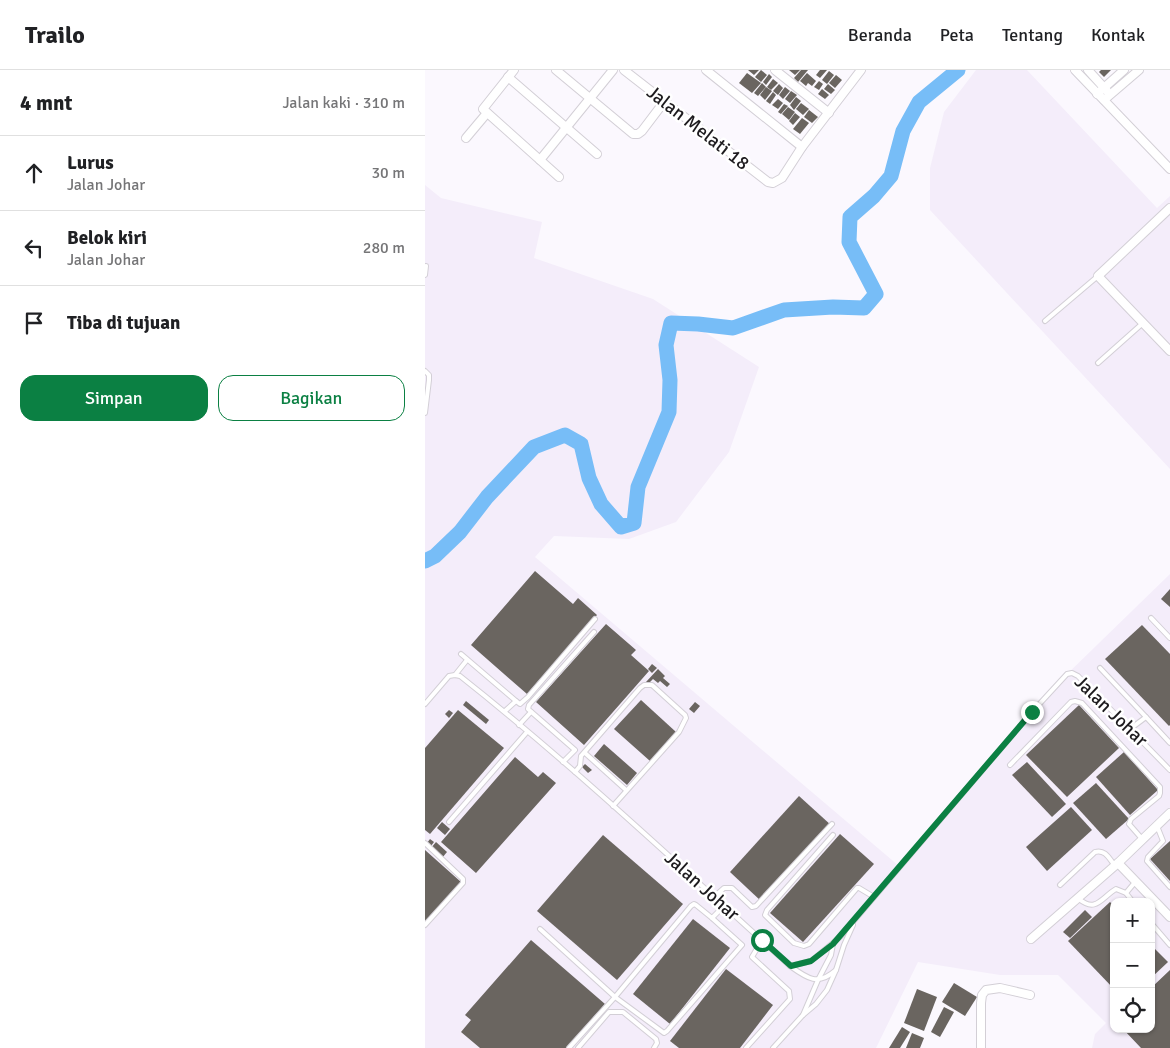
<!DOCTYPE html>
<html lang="id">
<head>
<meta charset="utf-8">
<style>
	body { margin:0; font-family:Signika,sans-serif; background:#f6f6f6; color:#202124 }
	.controls { position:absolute; right:15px; bottom:15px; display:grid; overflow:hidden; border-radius:10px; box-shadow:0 1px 4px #0004 }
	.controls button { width:45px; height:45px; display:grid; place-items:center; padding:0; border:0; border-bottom:1px solid #e0e0e0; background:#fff; color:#202124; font:25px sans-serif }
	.stop { position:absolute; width:15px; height:15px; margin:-11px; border:4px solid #0b8043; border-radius:50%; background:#fff }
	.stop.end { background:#0b8043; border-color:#fff; box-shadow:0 1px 5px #0008 }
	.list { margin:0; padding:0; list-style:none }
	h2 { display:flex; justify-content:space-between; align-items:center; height:65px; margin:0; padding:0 20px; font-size:21px }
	h2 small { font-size:16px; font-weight:400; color:#757577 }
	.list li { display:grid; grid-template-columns:32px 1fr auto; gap:15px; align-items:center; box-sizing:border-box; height:75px; padding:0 20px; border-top:1px solid #e0e0e0 }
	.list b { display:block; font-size:19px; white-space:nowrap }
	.list p { margin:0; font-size:16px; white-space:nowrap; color:#757577 }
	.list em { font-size:16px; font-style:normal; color:#757577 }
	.actions { display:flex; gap:10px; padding:15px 20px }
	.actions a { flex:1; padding:11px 0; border:1px solid #0b8043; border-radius:15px; text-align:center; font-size:18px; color:#0b8043 }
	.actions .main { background:#0b8043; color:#fff }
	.icon { flex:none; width:28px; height:28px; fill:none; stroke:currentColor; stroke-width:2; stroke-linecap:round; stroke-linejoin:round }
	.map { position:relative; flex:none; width:745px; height:978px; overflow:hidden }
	header { display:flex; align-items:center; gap:30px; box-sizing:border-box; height:70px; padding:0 25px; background:#fff; border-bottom:1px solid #e0e0e0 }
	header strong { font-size:24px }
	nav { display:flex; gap:28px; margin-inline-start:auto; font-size:18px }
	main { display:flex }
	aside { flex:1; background:#fff }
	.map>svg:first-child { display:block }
	.built { fill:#f4edfa; fill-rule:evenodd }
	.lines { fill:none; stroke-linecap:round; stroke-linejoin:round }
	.river { stroke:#77bdf7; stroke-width:15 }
	.building { fill:#6a6560 }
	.service-casing { stroke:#d3cfd6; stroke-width:6 }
	.minor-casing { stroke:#d3cfd6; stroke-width:10 }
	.service { stroke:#fff; stroke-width:4 }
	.minor { stroke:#fff; stroke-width:8 }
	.route { stroke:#0b8043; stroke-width:6 }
	.labels { text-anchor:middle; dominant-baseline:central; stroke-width:5; stroke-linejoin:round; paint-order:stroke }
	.street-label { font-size:19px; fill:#1d1b1e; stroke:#fff }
</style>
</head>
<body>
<header>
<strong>Trailo</strong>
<nav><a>Beranda</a><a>Peta</a><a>Tentang</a><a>Kontak</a></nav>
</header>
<main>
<aside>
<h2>4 mnt<small>Jalan kaki · 310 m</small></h2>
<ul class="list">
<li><svg class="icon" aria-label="ahead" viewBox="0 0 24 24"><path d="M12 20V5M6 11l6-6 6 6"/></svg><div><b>Lurus</b><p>Jalan Johar</p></div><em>30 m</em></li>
<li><svg class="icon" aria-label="left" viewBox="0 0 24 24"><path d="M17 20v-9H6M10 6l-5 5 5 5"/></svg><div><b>Belok kiri</b><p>Jalan Johar</p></div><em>280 m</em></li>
<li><svg class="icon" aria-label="arrive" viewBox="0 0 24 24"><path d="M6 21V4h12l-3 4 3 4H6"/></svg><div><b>Tiba di tujuan</b></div></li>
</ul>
<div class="actions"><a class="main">Simpan</a><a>Bagikan</a></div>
</aside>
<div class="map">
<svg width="745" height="978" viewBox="0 0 745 978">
	<rect width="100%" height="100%" fill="#fbf8fe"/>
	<g class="built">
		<polygon points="551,0 602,0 732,138 745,126 745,399 505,140 505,98 519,42"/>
		<path d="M0,115L16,128L117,152L109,188L228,229L334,297L304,382L251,452L204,469L129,466L110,487L474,796L600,645L745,504V978H667L670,964L681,953L633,905H575L493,892L451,978H0ZM689,832H726V959H689Z"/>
	</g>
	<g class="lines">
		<polyline class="river" points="0,491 10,486 35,462 62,427 109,377 140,365 156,374 164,408 176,434 196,457 209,453 213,417 244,342 245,310 241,275 246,253 273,254 308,258 359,240 408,237 439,238 451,224 424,172 425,147 449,126 466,106 478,61 494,32 533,0"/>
	</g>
	<g class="building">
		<polygon points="323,0 334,0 329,5"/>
		<polygon points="336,0 342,5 336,12 330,7"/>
		<polygon points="364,0 375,0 370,5"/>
		<polygon points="376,0 383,0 373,12 369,8"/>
		<polygon points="395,0 402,0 395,8 391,5"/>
		<polygon points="676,0 686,0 679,7 674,2"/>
		<polygon points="404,1 409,5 402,14 397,10"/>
		<polygon points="322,3 336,13 327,23 314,13"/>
		<polygon points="382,3 391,11 387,16 383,13 381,16 375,11"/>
		<polygon points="344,4 347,7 341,15 338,12"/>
		<polygon points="411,5 417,10 410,18 404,13"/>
		<polygon points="348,9 353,13 346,20 342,17"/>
		<polygon points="394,11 398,14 394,20 389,17"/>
		<polygon points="337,13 341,17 333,26 329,23"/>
		<polygon points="354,14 358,18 353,25 348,21"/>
		<polygon points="403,14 410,20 406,24 399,19"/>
		<polygon points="341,17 347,21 340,30 335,25"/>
		<polygon points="360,17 365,21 358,29 354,25"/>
		<polygon points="397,19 404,25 400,29 393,24"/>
		<polygon points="366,21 372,25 365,33 360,29"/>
		<polygon points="348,22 351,25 345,34 341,31"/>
		<polygon points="371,27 376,31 369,40 365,35"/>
		<polygon points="353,29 358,33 353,39 347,35"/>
		<polygon points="376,33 384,39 378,45 371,39"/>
		<polygon points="359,34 363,36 356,44 353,42"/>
		<polygon points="363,37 370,42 364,50 357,44"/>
		<polygon points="384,40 393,47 387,53 379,47"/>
		<polygon points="370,43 375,47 368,55 364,51"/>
		<polygon points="377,48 384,53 375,64 368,59"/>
		<polygon points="110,501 148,534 153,528 172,545 102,624 46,575"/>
		<polygon points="745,519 745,537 736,529"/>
		<polygon points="181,554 211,580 206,585 224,601 159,675 111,632"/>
		<polygon points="717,555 745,584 745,655 744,656 680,589"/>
		<polygon points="227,594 232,598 227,603 223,599"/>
		<polygon points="233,599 240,606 238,608 245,614 242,617 235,611 233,613 228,609 223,614 221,612"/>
		<polygon points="216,630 251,662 225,691 189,659"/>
		<polygon points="41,631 64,650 61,654 38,635"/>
		<polygon points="270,632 275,636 269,643 264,639"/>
		<polygon points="654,635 694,678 642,727 601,685"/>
		<polygon points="24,640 28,643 24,648 20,644"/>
		<polygon points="33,640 79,678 5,764 0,760 0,678"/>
		<polygon points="179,674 212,703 202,715 169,686"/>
		<polygon points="699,682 733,720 705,745 671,707"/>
		<polygon points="90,687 113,707 118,702 131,713 51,803 16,772"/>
		<polygon points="602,692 641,734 627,747 587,705"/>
		<polygon points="160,694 167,700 163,703 157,697"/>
		<polygon points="671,713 704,749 681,769 648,733"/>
		<polygon points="374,726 407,756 337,832 305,802"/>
		<polygon points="646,737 667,760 622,801 601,777"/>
		<polygon points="17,752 25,759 20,765 12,758"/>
		<polygon points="415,764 449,794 378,872 345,843"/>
		<polygon points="178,765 258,834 192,910 112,841"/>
		<polygon points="5,769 9,772 6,776 2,773"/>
		<polygon points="745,771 745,811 725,789"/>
		<polygon points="11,772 22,782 17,788 6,778"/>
		<polygon points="0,780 36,812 0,852"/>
		<polygon points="685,832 689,836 689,919 643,871"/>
		<polygon points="660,840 667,847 645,868 638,862"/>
		<polygon points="268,849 305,878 245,954 208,924"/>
		<polygon points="106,870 180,934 141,978 55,978 36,962 46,950 40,945"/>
		<polygon points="726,875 743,892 726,908"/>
		<polygon points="301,899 348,935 315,978 254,978 245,971"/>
		<polygon points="745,900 745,978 716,978 698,959 726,959 726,918"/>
		<polygon points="529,913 552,927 540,946 517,932"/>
		<polygon points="492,919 512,927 499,961 479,953"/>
		<polygon points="519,937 529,942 515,967 506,962"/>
		<polygon points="477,957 485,962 475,978 464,978"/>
		<polygon points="487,963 499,968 495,978 481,978"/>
	</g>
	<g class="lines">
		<defs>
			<g id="service">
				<polyline points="0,205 1,196"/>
				<polyline points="620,251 673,206"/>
				<polyline points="673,293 718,253"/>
				<polyline points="0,301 4,305 4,310 0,343"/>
				<polyline points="726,548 745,568"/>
				<polyline points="36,584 91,631"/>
				<polyline points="675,598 721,647"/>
				<polyline points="30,605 42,590"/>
				<path d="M0,634L24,606L30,605L35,606C150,697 257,798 365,896C383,909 393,916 411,900"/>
				<polyline points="80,641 91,631 95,634 103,627 170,549"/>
				<polyline points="94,655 106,642"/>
				<polyline points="705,659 721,647 745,673"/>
				<polyline points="160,683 201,720"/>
				<polyline points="138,692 150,680 103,639 104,635 169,562"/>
				<polyline points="585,695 646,632 650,631 657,633 735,717 735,723 734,726 706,749 704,754 718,770"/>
				<polyline points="150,702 155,696 156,686 215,618 219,615 227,615 260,645 261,648 254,662 188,736"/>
				<polyline points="24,752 102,662"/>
				<polyline points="732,756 738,771 723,787 722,791 745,817"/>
				<polyline points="408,765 342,840 340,845 369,873 379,876 384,874 432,818 434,818 449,827"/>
				<polyline points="0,773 38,809 38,813 0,855"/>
				<path d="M635,815L670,782C680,779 684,788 690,796"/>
				<polyline points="289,827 299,818 307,818 327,837 331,836 407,754"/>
				<path d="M654,829C671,843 676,828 691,819L701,823"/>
				<polyline points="708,832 701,823 711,811"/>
				<polyline points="726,853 745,875"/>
				<polyline points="115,859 190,927 239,963 242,961 317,875 287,848"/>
				<polyline points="365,896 386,891 415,867 607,642 642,604 647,603 653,606 745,700"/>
				<polyline points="378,945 393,910 406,885 408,874"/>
				<polyline points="144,978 190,927 266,836 269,834 271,835 287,848 299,836"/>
				<polyline points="153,978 184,942 198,942 231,969 232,973 229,978"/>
				<polyline points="321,978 365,929 364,921 327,887 337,870"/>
				<polyline points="348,978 378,945 391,934 402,920 411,900 419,875 428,855"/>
			</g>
			<g id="minor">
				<polyline points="89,0 58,39 134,107"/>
				<polyline points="131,0 208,64 213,64 217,61 239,32"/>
				<polyline points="199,0 343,112 348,113 357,108 377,77 436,0"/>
				<polyline points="281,0 377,77"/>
				<polyline points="350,0 404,43"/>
				<polyline points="650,0 745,99"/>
				<polyline points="663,0 682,21"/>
				<polyline points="83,7 172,84"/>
				<polyline points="672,24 699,0"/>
				<polyline points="679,30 714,0"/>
				<polyline points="41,68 62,43"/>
				<polyline points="115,90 188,0"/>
				<polyline points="745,138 673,206 745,281"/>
				<polyline points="693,793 745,847"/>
				<polyline points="606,869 693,793 745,743"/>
				<polyline points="556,978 556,933 557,925 561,920 575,918 605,925"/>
			</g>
		</defs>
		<use href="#service" class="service-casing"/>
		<use href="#minor" class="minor-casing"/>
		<use href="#service" class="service"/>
		<use href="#minor" class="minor"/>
	</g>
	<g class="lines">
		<polyline class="route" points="337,870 366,896 386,891 408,874 607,642"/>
	</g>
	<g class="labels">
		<g class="street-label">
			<text transform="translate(273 58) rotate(38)">Jalan Melati 18</text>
			<text transform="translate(686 641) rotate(44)">Jalan Johar</text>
			<text transform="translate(277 816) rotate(42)">Jalan Johar</text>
		</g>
	</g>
</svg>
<div class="controls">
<button>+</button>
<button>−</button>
<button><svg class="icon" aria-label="locate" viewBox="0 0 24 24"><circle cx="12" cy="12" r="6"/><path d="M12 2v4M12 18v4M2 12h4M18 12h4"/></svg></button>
</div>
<div class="stop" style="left:337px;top:870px"></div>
<div class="stop end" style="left:607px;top:642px"></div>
</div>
</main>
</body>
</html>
